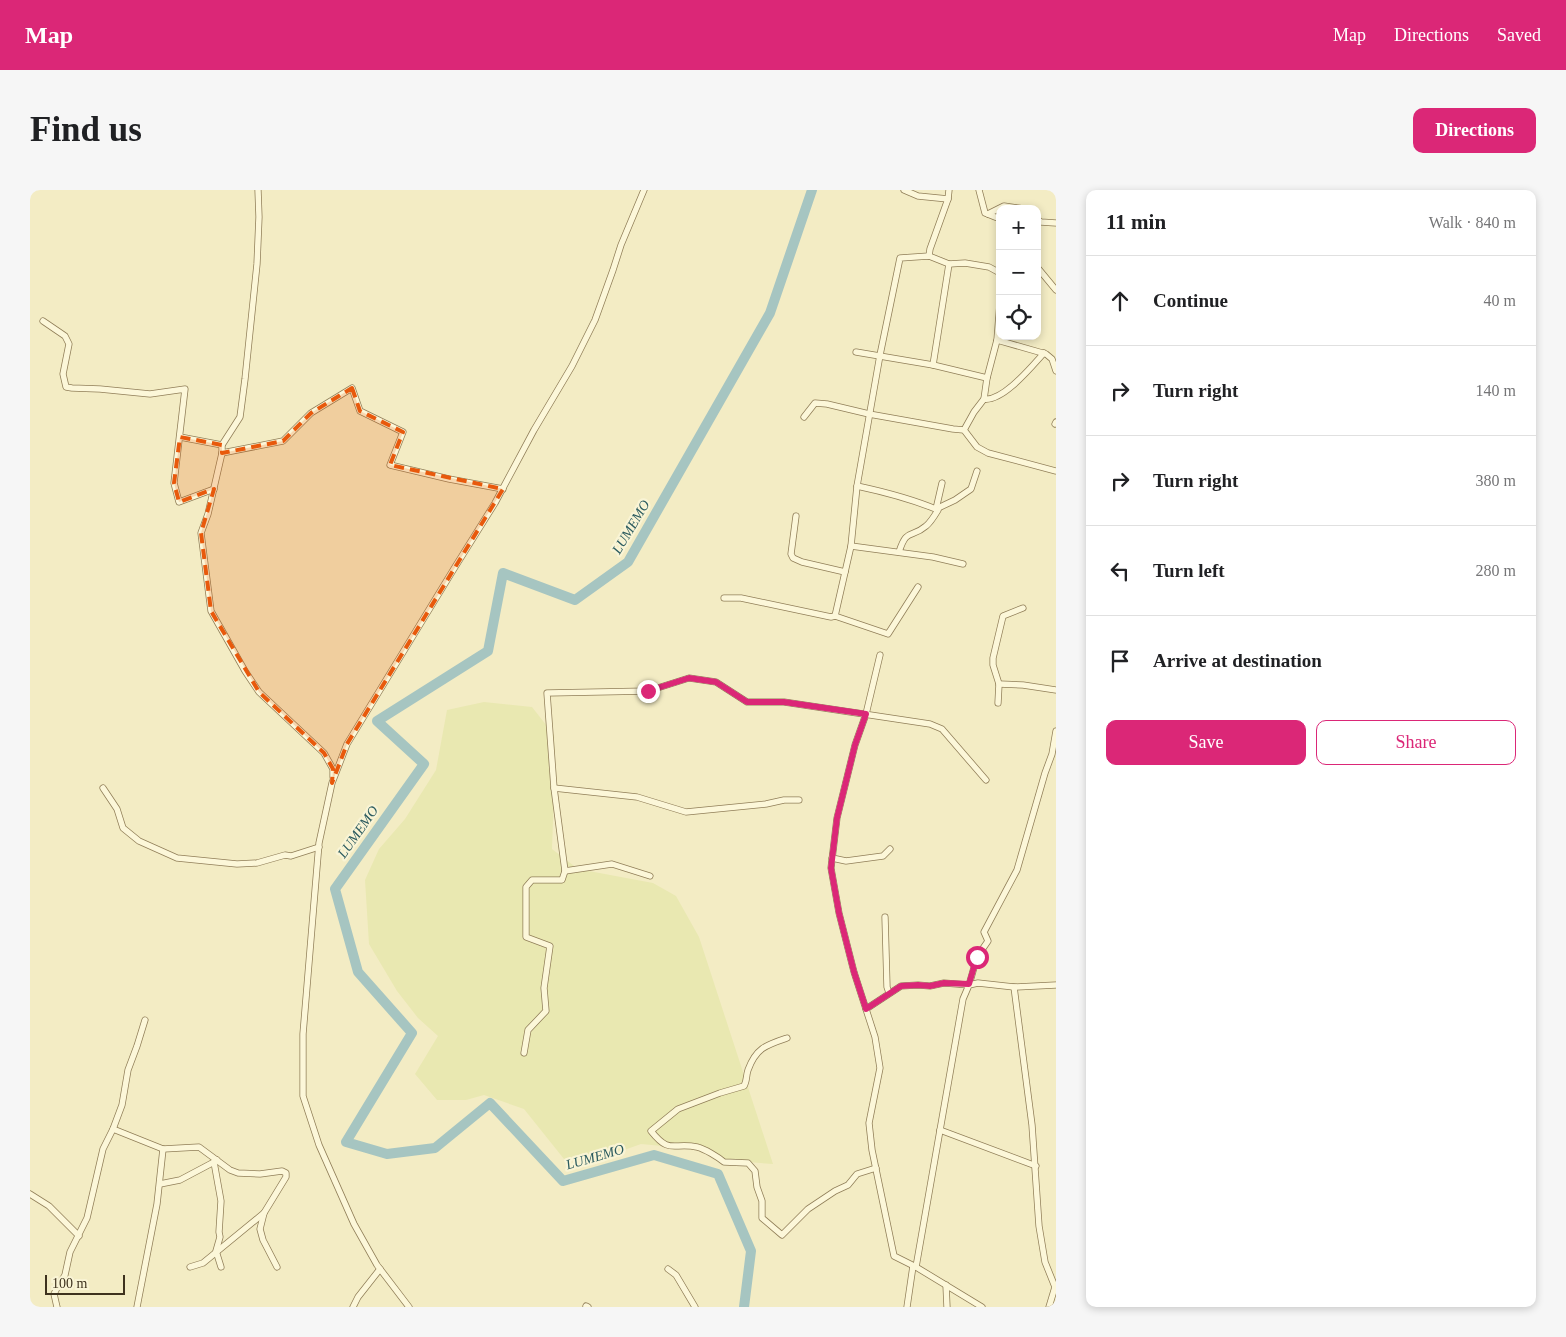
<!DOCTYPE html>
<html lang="en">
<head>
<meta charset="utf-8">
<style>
	body { margin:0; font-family:"Times New Roman",serif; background:#f6f6f6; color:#202124 }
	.controls { position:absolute; right:15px; top:15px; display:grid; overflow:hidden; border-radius:10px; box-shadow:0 2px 8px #0003 }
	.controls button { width:45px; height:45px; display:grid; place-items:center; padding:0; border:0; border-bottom:1px solid #e0e0e0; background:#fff; color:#202124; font:25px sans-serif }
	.scale { position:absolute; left:15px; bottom:12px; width:80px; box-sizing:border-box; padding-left:5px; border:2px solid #3e321e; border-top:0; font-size:14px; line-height:18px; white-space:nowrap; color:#3e321e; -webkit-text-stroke:4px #f9f4d5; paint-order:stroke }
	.stop { position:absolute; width:15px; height:15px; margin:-11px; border:4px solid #db2777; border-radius:50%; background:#fff }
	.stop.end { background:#db2777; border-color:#fff; box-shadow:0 1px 5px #0008 }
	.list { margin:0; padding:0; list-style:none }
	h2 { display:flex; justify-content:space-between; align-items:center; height:65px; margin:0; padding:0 20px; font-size:21px }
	h2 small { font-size:16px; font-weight:400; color:#757577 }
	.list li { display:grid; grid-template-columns:32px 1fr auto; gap:15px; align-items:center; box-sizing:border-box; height:90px; padding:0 20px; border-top:1px solid #e0e0e0 }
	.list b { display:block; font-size:19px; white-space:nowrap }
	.list em { font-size:16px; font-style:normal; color:#757577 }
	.actions { display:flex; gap:10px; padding:15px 20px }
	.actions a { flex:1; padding:11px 0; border:1px solid #db2777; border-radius:10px; text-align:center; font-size:18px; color:#db2777 }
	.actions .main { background:#db2777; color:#fff }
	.icon { flex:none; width:28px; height:28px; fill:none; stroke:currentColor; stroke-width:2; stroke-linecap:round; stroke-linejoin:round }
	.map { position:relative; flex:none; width:1026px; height:1117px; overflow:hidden; border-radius:10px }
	header { display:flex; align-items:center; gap:30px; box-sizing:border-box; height:70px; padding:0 25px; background:#db2777; color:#fff }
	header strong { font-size:24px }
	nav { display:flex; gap:28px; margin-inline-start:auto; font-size:18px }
	.intro { display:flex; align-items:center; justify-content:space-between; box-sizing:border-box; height:120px; padding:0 30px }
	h1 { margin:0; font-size:35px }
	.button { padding:12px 22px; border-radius:10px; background:#db2777; color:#fff; font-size:18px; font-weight:700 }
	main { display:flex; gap:30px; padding:0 30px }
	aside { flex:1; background:#fff; border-radius:10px; box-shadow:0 2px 8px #0003 }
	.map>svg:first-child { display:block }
	.farmland { fill:#e9e8b1 }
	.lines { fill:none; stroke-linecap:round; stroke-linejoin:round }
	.river { stroke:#a6c5c1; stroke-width:10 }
	.street-casing { stroke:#907e58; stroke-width:7 }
	.street { stroke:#fcf7d9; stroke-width:5.5 }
	.route { stroke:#db2777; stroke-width:6 }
	.marked { fill:#e8590c; fill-opacity:0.2; stroke:#e8590c; stroke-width:4; stroke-dasharray:10 6; stroke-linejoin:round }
	.labels { text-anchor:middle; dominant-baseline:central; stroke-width:4.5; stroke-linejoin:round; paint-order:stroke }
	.water-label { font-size:14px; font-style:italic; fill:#2b5b5f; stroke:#f9f4d5 }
</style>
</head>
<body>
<header>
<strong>Map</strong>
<nav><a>Map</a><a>Directions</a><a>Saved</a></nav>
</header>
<div class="intro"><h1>Find us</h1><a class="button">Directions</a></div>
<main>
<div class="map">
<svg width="1026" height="1117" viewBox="0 0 1026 1117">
	<rect width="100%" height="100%" fill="#f3ecc4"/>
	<polygon class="farmland" points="454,512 502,517 524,545 525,574 522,659 548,679 623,693 646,706 669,747 743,974 690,970 664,959 611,954 566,970 534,969 494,919 454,905 436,910 407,910 385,884 408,846 388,828 367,801 339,754 335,690 349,659 375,629 406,580 417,520"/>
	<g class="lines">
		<polyline class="river" points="714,1117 721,1061 688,984 624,965 533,991 460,913 405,958 357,964 316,952 382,843 328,782 305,699 394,574 347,531 458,461 473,383 545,410 598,372 740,123 782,0"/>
		<defs>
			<g id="street">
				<polyline points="228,0 229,27 227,74 215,189 210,227 192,255 192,263 178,324 171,343 181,421 215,481 229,502 294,563 303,579 303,587"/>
				<polyline points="874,0 888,6 918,9"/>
				<polyline points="949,0 955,23 970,29"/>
				<polyline points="958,24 974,16 995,19"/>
				<polyline points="1007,29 1011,32 1026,33"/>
				<polyline points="899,66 900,59 918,9 919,0"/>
				<polyline points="1007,77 1026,100"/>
				<polyline points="13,131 35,146 39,154 33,184 36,197 42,198 70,199 120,204 155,199 144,293 149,312 184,299"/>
				<polyline points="967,150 1016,164 1022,169 1026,181"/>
				<polyline points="826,162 903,175 957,188"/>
				<polyline points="903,175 919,74"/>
				<path d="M954,209C973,212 1002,176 1014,163"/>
				<polyline points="774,227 785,213 797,214 839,224 923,239 934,240 947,257 958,263 1026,281"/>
				<polyline points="1025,234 1026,232"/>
				<polyline points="934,240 944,222 954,209 957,188 967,150 970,112"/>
				<polyline points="150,247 192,255"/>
				<polyline points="192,263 253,251 281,223 322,198 330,221 373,242 360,275 419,289 473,299"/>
				<path d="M827,296C855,302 882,309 908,320C905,325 901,332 896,336C881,349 877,337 869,362"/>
				<polyline points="906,319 925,310 941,299 947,281"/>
				<polyline points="906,319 912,293"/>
				<polyline points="766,326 761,364 763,368 772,372 815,382"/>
				<polyline points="821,356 903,367 933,374"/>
				<polyline points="694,408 711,408 801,427 805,426 858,444 888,397"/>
				<polyline points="805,426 821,356 827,296 850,165 870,68 899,66 919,74 935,73 959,77 970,83"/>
				<polyline points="850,465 836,524 825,555 807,628 801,678 809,723 824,782 845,847 850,878 839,933 842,960 864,1066 886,1077 952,1117"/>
				<polyline points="969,494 993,495 1026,500"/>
				<polyline points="968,513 969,494 963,475 963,468 973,426 993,418"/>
				<polyline points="73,598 87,619 93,638 109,651 147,668 207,674 227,673 255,665 261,666 289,657"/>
				<polyline points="524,598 607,607 656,622 736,614 754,610 769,610"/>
				<polyline points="802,668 816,671 853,666 860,659"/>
				<polyline points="620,686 582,674 535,681 524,598 517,503 618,501 659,488 686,492 717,512 754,512 900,534 912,539 956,590"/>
				<polyline points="855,727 857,797 859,803"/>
				<polyline points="984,797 1002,935 1009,1036 1015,1072 1025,1097 1019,1117"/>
				<polyline points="836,819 871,796 888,795 900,796 914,793 939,795 947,767 958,751 954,742 987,680 1015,583 1022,564 1026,541"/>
				<path d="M757,848C736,855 726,858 718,880C716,886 717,891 714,896L690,903L648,919L621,941C640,965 643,952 667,957C675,959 688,967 694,972L718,973L725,981L727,997L732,1011V1028L752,1045L778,1019L805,1001L818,995L827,984L846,978"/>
				<polyline points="494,863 498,840 516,821 514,798 520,756 496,747 496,697 502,690 532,690 535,681"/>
				<polyline points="83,939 133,959 169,957 200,980 208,983 230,984 252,981 256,983 256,987 234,1023 173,1073 160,1077"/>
				<polyline points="910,940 1006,976"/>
				<polyline points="187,970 184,972 191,1011 189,1042 190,1047 186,1061 191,1077"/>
				<polyline points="130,994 150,990 184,972"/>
				<polyline points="0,1004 19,1016 49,1046"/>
				<polyline points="234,1023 230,1039 233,1050 247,1077"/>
				<polyline points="886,1077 933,809 939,795 948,793 984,797 1026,795"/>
				<polyline points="638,1079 646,1085 665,1117"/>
				<polyline points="916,1095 917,1117"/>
				<polyline points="556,1116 558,1117"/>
				<polyline points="27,1117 24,1104 27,1098 35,1085 40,1062 57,1028 73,959 83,939 92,915 98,880 107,856 115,830"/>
				<polyline points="107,1117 127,1014 133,959"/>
				<polyline points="323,1117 328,1107 350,1079"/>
				<polyline points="379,1117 347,1075 324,1034 289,955 273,906 273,844 289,653 302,593 317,554 425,377 465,313 504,240 542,176 565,130 583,80 591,55 614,0"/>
				<polyline points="877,1117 883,1076"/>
			</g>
		</defs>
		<use href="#street" class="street-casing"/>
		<use href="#street" class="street"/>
	</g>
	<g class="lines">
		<polyline class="route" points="618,501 659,488 686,492 717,512 754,512 836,524 825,555 807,628 801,678 809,723 824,782 836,819 871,796 888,795 900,796 914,793 939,794 947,767"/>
	</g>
	<path class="marked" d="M322,198L330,221L373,242L360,275L473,299L317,554L302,593L303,579L294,563L229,502L181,421L171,343L184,299L149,312L144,293L150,247L192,255V263L253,251L281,223Z"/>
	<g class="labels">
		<g class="water-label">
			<text transform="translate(601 337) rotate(-59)">LUMEMO</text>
			<text transform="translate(328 642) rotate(-55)">LUMEMO</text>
			<text transform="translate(565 967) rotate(-16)">LUMEMO</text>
		</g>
	</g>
</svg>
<div class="controls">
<button>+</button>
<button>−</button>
<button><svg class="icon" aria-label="locate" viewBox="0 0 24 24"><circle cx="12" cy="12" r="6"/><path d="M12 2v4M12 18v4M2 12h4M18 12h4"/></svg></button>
</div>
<div class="scale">100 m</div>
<div class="stop" style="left:947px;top:767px"></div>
<div class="stop end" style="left:618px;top:501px"></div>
</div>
<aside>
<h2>11 min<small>Walk · 840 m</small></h2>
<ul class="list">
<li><svg class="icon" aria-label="ahead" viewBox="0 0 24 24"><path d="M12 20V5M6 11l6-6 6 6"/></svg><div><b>Continue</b></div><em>40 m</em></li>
<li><svg class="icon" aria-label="right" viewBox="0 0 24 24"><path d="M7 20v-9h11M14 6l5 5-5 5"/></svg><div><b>Turn right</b></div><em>140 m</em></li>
<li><svg class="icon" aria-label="right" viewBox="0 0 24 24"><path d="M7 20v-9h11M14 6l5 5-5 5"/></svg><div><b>Turn right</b></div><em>380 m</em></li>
<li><svg class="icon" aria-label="left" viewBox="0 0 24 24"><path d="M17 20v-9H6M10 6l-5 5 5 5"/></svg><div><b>Turn left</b></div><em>280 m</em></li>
<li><svg class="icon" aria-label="arrive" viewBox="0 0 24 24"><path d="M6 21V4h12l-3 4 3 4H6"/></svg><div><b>Arrive at destination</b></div></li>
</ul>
<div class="actions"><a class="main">Save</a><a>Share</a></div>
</aside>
</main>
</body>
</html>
